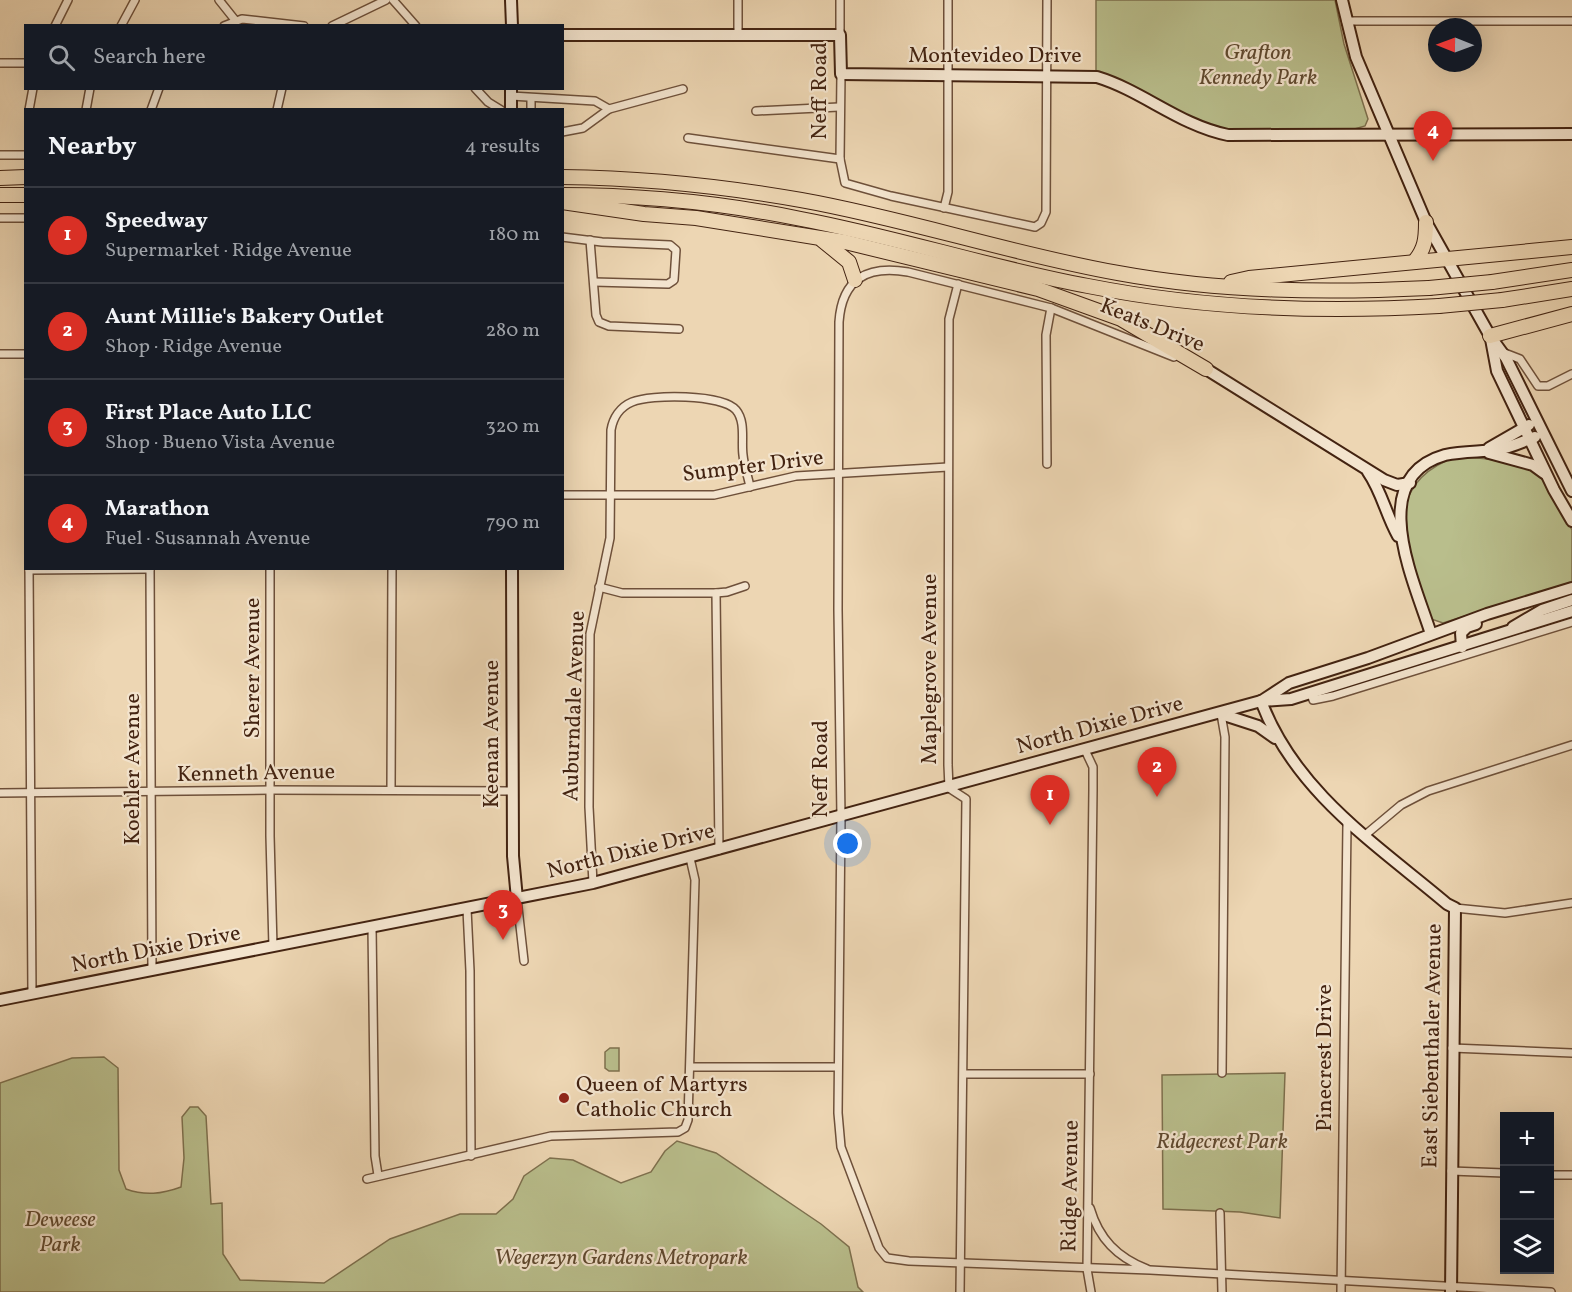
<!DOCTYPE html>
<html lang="en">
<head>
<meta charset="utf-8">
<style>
	body { margin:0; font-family:Vollkorn,serif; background:#20242c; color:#f1f3f6 }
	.controls { position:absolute; right:18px; bottom:18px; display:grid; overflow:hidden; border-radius:0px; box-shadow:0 6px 24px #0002 }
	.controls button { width:54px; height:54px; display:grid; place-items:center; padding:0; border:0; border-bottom:2px solid #363941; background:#171b24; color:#f1f3f6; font:30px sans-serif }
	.compass { position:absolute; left:1428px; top:18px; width:54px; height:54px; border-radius:50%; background:#171b24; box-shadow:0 6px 24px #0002; rotate:271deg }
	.you { position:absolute; left:848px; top:844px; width:21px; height:21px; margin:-15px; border:4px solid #fff; border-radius:50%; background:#1a73e8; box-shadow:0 0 0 9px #1a73e833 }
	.badge { display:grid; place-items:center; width:39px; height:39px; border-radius:50%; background:#d93025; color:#fff; font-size:20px; font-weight:700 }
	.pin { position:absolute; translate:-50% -50px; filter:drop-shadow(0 2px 3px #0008) }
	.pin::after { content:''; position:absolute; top:32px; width:21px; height:18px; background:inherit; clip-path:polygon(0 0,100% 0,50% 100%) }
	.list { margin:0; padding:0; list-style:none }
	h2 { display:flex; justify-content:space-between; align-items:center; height:78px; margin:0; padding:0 24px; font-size:26px }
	h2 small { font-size:20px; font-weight:400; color:#9ea1a6 }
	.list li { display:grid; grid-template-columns:39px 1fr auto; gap:18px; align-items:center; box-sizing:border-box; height:96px; padding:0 24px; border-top:2px solid #363941 }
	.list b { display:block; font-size:22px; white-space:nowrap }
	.list p { margin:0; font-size:20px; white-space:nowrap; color:#9ea1a6 }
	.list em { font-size:20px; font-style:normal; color:#9ea1a6 }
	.icon { flex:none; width:33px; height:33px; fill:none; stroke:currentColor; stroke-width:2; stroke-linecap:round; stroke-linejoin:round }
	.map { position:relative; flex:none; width:1572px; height:1292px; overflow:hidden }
	.search { position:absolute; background:#171b24; box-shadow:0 6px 24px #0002; left:24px; top:24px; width:540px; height:66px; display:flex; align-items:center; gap:15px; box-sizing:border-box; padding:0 21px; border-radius:0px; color:#9ea1a6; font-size:22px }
	.panel { position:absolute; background:#171b24; box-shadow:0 6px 24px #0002; left:24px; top:108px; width:540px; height:462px; border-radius:0px }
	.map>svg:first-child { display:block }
	.green { fill:#b9be8c; stroke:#7e704e; stroke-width:1.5 }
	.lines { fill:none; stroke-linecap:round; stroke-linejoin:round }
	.street-casing { stroke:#6e503a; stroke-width:10 }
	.secondary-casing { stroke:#432311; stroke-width:14 }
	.highway-casing { stroke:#432311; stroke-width:16 }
	.street { stroke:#f3e4ce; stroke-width:7 }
	.secondary { stroke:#f3e4ce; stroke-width:10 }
	.highway { stroke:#edd6b3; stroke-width:14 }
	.highway-bridge-casing { stroke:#432311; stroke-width:16; stroke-linecap:butt }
	.highway-bridge { stroke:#edd6b3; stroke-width:14 }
	.poi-dot { fill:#8f2418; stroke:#f3e4ce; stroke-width:2 }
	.labels { text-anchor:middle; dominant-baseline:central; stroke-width:4.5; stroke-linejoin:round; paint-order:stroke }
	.park-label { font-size:22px; font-style:italic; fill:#604a30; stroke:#f3e4ce }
	.street-label { font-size:22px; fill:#432311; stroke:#f3e4ce }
	.poi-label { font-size:22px; fill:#432311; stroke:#f3e4ce; text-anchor:start }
</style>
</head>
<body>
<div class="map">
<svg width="1572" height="1292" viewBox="0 0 1572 1292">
	<rect width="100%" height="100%" fill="#edd6b3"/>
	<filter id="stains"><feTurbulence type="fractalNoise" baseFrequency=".00333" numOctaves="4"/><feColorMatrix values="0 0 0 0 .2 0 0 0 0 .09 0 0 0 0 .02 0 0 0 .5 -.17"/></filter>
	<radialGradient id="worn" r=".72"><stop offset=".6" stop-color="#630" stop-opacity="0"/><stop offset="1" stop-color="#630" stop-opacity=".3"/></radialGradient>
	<g class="green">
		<polygon points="1096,0 1335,0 1344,44 1368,119 1365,126 1351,130 1220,130 1193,122 1096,73"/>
		<path d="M1458,456L1507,461L1535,470L1543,477L1572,530V582L1443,623L1431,619C1411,555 1372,486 1458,456Z"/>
		<polygon points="610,1048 619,1048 619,1071 609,1071 605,1068 605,1052"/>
		<path d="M104,1057L118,1068L119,1170L126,1189C145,1196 162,1194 181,1187L184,1158L182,1117L190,1107H198L206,1116L211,1204L222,1203L223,1254L240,1280L324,1283L390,1239L460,1214H496L513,1199L524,1176L550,1158L573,1160L621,1183L651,1172L665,1151L677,1141L716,1153L821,1224L849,1247L858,1287L863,1292H0V1083L72,1058Z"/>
		<polygon points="1285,1073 1280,1218 1240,1212 1163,1209 1162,1075"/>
	</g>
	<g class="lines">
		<defs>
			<g id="street">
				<polyline points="219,0 235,20"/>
				<polyline points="393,0 416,26"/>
				<polyline points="1346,21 1572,21"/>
				<polyline points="55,26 68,0"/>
				<polyline points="121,26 135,0"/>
				<polyline points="224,26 242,19 304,26"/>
				<polyline points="332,26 386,0"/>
				<polyline points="738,35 738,0"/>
				<polyline points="840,35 840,0"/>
				<polyline points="0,63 26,63"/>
				<polyline points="841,74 840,159 845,183 891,196 1035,227 1041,223 1046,212 1047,0"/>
				<polyline points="475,88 488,102 501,110"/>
				<polyline points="511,96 595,101 609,109 683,89"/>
				<polyline points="29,110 33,88"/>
				<polyline points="86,110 90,88"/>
				<polyline points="151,110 159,88"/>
				<polyline points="277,110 282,88"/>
				<polyline points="531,110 531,98"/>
				<polyline points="756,111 839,107"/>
				<polyline points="562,132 583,128 609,109"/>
				<polyline points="688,138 840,159"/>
				<polyline points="0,155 26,155"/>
				<polyline points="944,208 948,192 948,0"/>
				<polyline points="0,218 26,218"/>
				<polyline points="562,237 602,242 670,245 676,250 674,280 668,284 594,282"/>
				<polyline points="590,240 596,315 599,322 609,326 679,329"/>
				<polyline points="958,284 949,319 948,765 949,788 966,799 960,1292"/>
				<polyline points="1502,352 1520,359 1538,386 1548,386 1572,374"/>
				<polyline points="0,354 26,354"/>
				<path d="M1174,357L1051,308L908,272C867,265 842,279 839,322L838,610L841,817L838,1113L841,1147L879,1248L887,1258L909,1261L1150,1270L1551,1292"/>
				<polyline points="1047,464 1046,335 1051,308"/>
				<polyline points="562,495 714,495 796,476 948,467"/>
				<polyline points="29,568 32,993"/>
				<polyline points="150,568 152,970"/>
				<polyline points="270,568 270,836 273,947"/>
				<polyline points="29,570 150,569"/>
				<polyline points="599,587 622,593 716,593 727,592 745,586"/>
				<polyline points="716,593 719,850"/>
				<polyline points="1311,693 1313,700 1333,696 1572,622"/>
				<polyline points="1221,714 1225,737 1222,1073"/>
				<polyline points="1085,750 1093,767 1093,790 1087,1269 1091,1292"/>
				<polyline points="391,790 392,568"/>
				<polyline points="0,793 271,790 512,791"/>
				<polyline points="1364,836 1401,805 1428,791 1572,745"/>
				<path d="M593,883L589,807L590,634L610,538L611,430C613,418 620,407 632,402C651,394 722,394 736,410C746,422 741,441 743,455C744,466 748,476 750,487"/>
				<polyline points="517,899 524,961"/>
				<polyline points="1455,908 1505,913 1572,903"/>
				<polyline points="467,909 470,971 471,1156"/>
				<polyline points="372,927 375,1156 378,1175"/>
				<polyline points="1452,1048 1572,1053"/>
				<polyline points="691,1067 837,1067"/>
				<polyline points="964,1074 1090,1074"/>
				<polyline points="1451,1171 1504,1173"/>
				<polyline points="1550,1175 1572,1175"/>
				<polyline points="367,1179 551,1136 678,1132 685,1128 688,1120 695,880 690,858"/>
				<path d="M1090,1208C1099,1239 1117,1257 1147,1269"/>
				<polyline points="1220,1213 1222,1292"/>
				<polyline points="1341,1292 1347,824"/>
			</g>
			<g id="secondary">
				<polyline points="511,0 512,26"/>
				<polyline points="1342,0 1356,57 1426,222 1490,336 1506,358 1572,491"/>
				<path d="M562,35H840L841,74L1097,77C1143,91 1179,125 1228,135L1572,134"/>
				<polyline points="511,110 511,88"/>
				<polyline points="1491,339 1497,371 1554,490 1572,521"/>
				<polyline points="1206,369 1384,480 1397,485 1410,483"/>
				<polyline points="1489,448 1529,425"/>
				<polyline points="1489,453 1533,465 1544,473"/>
				<path d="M1368,472C1382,492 1386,515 1398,536"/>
				<polyline points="512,568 513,856 517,899"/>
				<polyline points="1513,627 1542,610 1572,600"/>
				<path d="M1431,634C1415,583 1364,478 1445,455C1462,451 1479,452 1496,450C1510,448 1522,442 1535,437"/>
				<polyline points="1462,647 1461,633 1467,627 1476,624"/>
				<polyline points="1263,700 1289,683 1368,658 1487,614 1572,588"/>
				<path d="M1261,701C1295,792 1376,844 1447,904L1455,908L1451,1292"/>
				<polyline points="1221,714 1258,726 1275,738"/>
				<polyline points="0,1000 593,883 1261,701 1291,699 1572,611"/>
			</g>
			<g id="highway">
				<path d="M562,177C643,178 722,186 801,200C908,219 1011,254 1118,273C1221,292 1326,293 1429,288"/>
				<polyline points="0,178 26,177"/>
				<polyline points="0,195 26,195"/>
				<path d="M562,195C643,195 723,203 801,219C897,237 991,268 1088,286C1204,309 1321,313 1439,306"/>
				<polyline points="562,202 644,214 696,218 845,242 1038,289 1121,319 1206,369"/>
				<polyline points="822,240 849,262 855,280"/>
				<path d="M1414,262C1425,249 1426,239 1426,222"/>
				<polyline points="1231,282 1249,278 1572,247"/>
				<polyline points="1492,282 1572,270"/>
				<polyline points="1502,300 1572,289"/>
				<polyline points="1490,336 1572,314"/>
			</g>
		</defs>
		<use href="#street" class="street-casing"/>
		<use href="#secondary" class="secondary-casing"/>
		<use href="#highway" class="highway-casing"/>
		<use href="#street" class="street"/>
		<use href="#secondary" class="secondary"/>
		<use href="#highway" class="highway"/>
		<defs>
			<g id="highway-bridge">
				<polyline points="1429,288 1492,282"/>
				<polyline points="1439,306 1502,300"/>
			</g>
		</defs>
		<use href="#highway-bridge" class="highway-bridge-casing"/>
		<use href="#highway-bridge" class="highway-bridge"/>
	</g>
	<circle class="poi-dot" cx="564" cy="1098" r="6"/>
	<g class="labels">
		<g class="park-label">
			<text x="1258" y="53">Grafton<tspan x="1258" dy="25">Kennedy Park</tspan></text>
			<text x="1222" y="1142">Ridgecrest Park</text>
			<text x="60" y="1220">Deweese<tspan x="60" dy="25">Park</tspan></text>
			<text x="621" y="1258">Wegerzyn Gardens Metropark</text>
		</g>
		<g class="street-label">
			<text x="995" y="56">Montevideo Drive</text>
			<text transform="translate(820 91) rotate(-90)">Neff Road</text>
			<text transform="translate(1152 326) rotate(22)">Keats Drive</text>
			<text transform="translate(753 467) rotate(-7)">Sumpter Drive</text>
			<text transform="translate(253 668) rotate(-90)">Sherer Avenue</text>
			<text transform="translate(930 669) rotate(-90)">Maplegrove Avenue</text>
			<text transform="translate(575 706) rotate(-88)">Auburndale Avenue</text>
			<text transform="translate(1100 726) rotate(-15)">North Dixie Drive</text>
			<text transform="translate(492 734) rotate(-90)">Keenan Avenue</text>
			<text transform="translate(133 769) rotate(-90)">Koehler Avenue</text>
			<text transform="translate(821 769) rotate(-90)">Neff Road</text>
			<text transform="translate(256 774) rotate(-1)">Kenneth Avenue</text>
			<text transform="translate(631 852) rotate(-14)">North Dixie Drive</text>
			<text transform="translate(156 950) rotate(-11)">North Dixie Drive</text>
			<text transform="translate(1433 1046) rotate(-89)">East Siebenthaler Avenue</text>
			<text transform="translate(1325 1058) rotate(-90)">Pinecrest Drive</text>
			<text transform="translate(1071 1186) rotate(-89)">Ridge Avenue</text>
		</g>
		<g class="poi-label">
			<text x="576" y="1085">Queen of Martyrs<tspan x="576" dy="25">Catholic Church</tspan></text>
		</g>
	</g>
	<rect width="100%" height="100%" filter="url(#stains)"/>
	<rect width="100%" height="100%" fill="url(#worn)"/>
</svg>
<div class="controls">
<button>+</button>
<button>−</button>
<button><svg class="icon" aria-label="layers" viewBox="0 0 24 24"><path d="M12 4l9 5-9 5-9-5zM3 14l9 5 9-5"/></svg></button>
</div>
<svg class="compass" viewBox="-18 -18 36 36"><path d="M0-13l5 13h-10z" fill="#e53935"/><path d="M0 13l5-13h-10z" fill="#9ea1a6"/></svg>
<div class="you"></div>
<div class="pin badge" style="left:1050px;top:825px">1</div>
<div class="pin badge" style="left:1157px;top:797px">2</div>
<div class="pin badge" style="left:503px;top:940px">3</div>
<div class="pin badge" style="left:1433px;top:161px">4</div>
<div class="search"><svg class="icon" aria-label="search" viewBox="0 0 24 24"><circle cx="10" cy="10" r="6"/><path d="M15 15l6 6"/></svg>Search here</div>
<section class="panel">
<h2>Nearby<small>4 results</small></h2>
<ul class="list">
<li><span class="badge">1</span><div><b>Speedway</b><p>Supermarket · Ridge Avenue</p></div><em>180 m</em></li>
<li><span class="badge">2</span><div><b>Aunt Millie's Bakery Outlet</b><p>Shop · Ridge Avenue</p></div><em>280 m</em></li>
<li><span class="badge">3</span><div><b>First Place Auto LLC</b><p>Shop · Bueno Vista Avenue</p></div><em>320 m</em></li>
<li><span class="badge">4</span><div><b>Marathon</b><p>Fuel · Susannah Avenue</p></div><em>790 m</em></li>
</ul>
</section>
</div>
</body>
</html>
